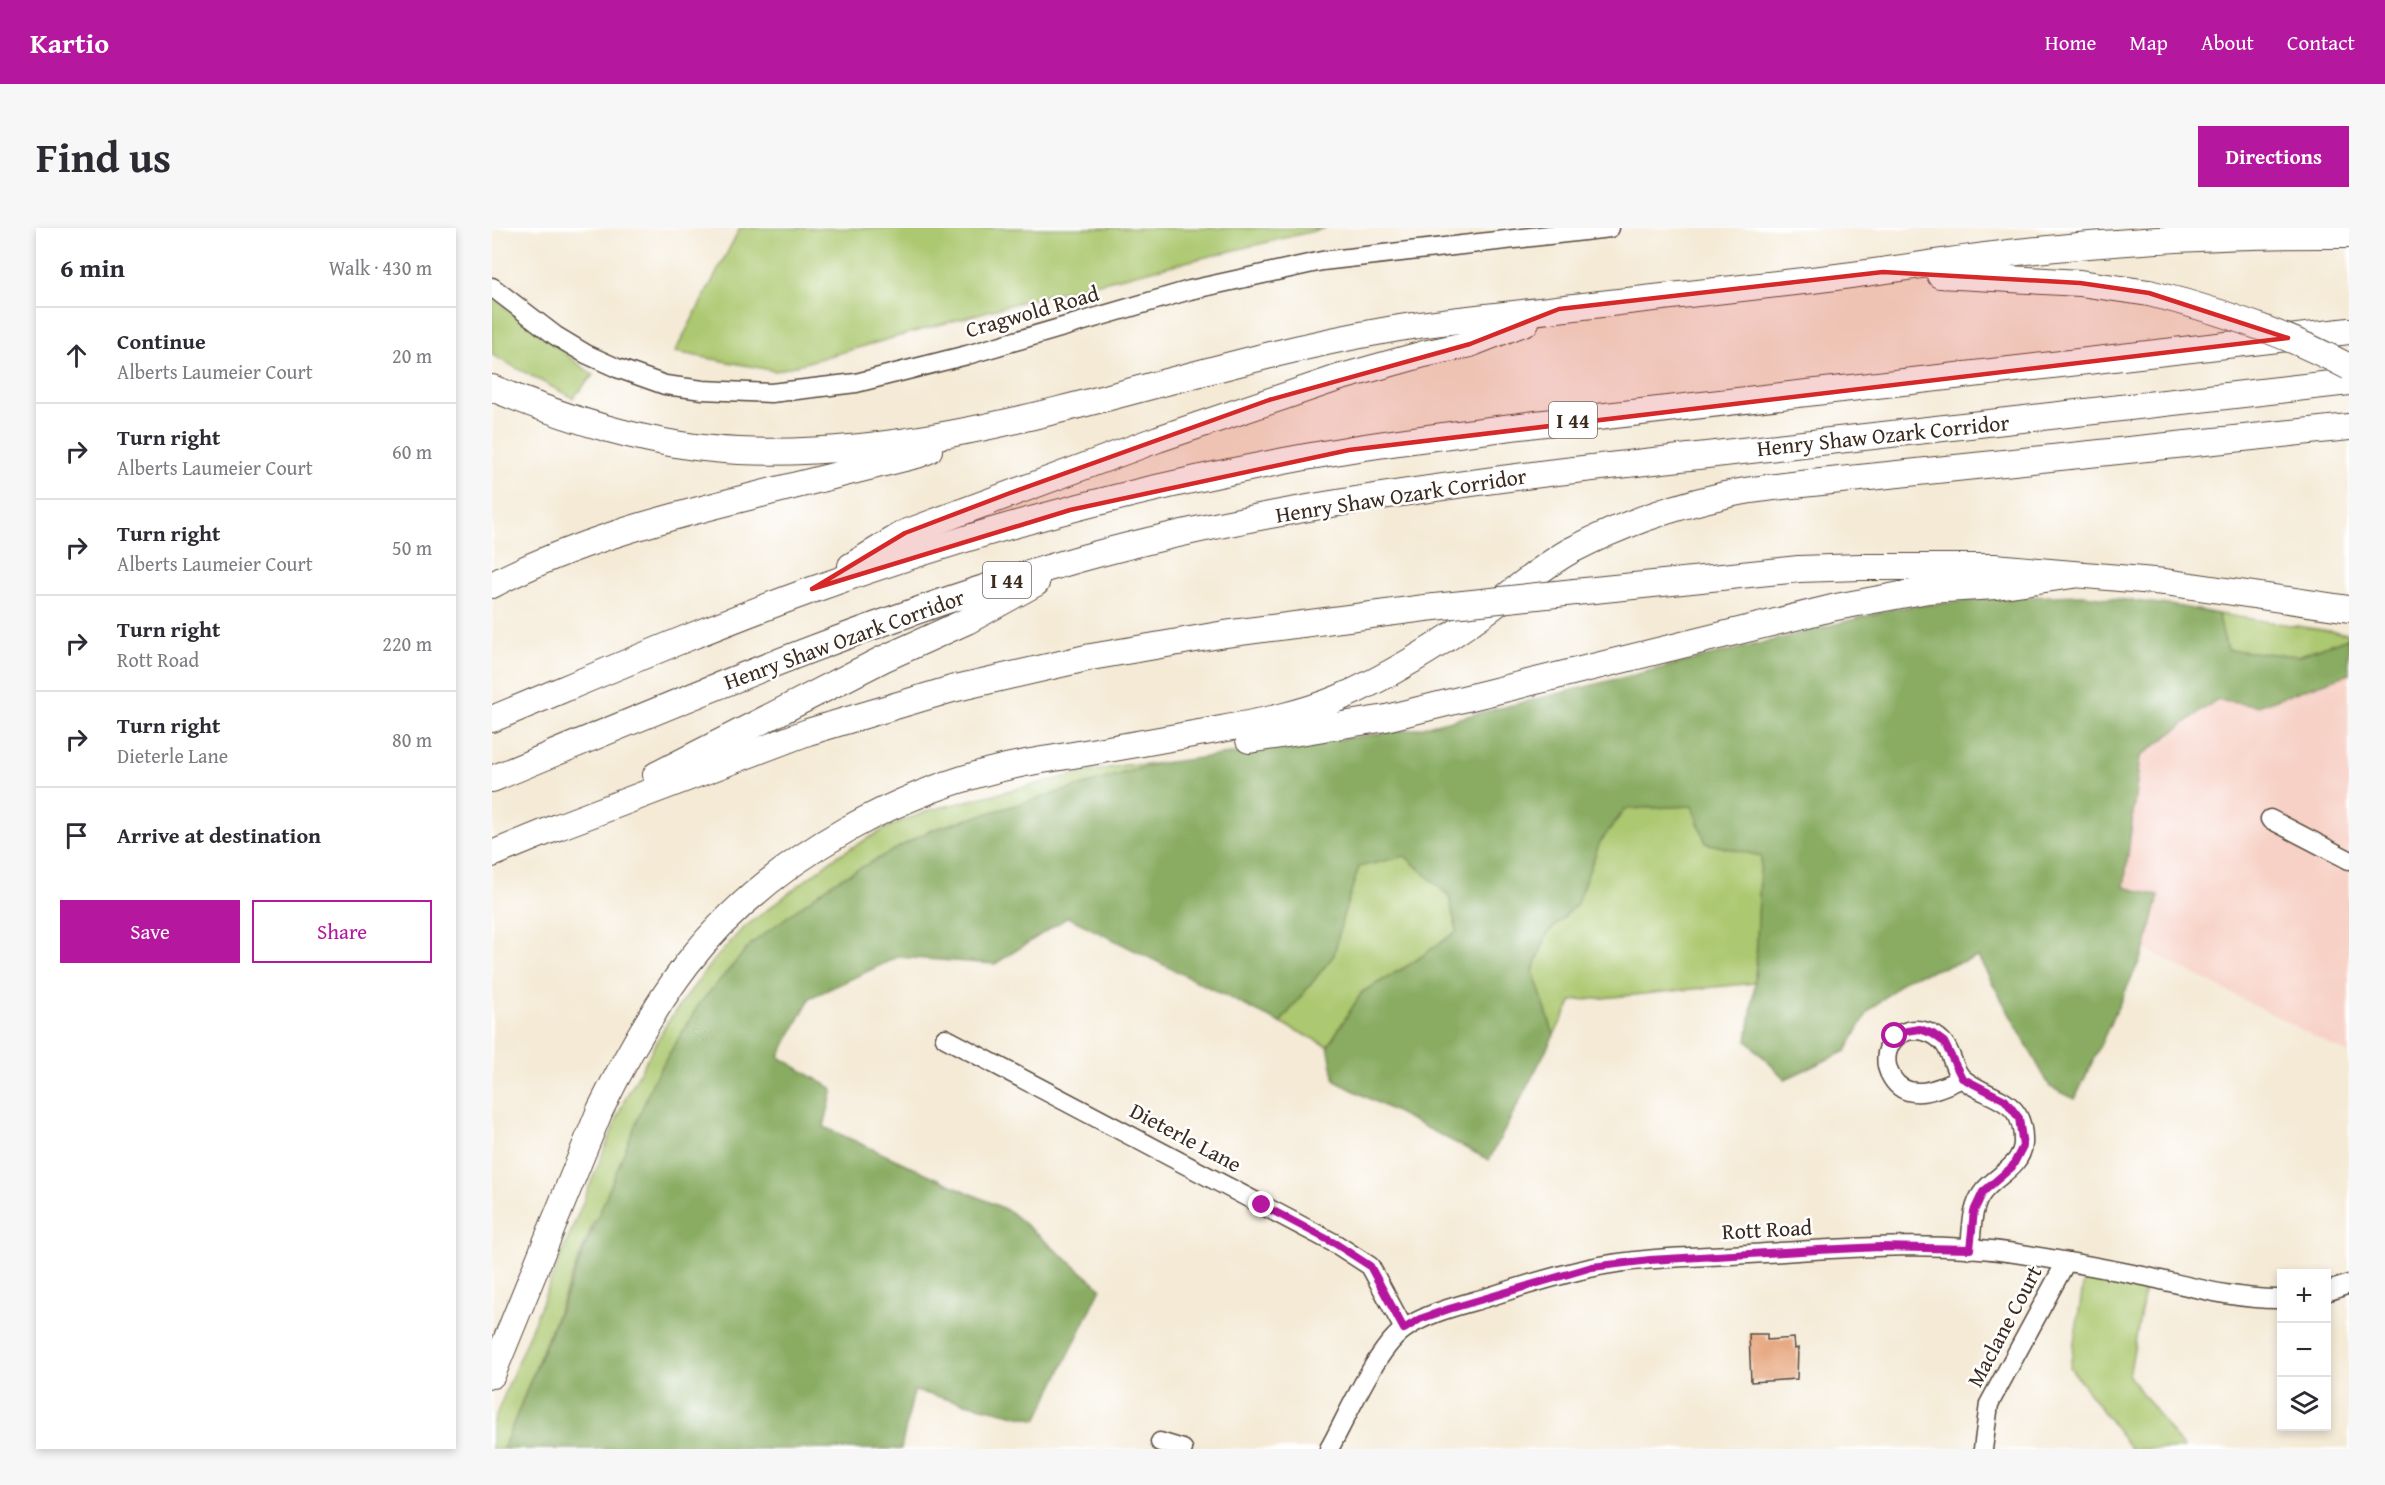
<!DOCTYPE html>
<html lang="en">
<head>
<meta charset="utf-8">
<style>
	body { margin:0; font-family:"Gentium Book Plus",serif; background:#f7f7f7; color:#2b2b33 }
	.controls { position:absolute; right:18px; bottom:18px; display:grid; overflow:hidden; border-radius:0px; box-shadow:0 3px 9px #0003 }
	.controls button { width:54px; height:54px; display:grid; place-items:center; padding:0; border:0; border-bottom:2px solid #e1e1e2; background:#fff; color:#2b2b33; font:30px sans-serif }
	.stop { position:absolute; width:18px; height:18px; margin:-14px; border:4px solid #b5179e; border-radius:50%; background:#fff }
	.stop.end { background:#b5179e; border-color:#fff; box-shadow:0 2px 6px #0008 }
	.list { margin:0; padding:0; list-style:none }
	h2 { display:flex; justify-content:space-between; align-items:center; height:78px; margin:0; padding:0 24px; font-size:26px }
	h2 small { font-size:20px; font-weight:400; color:#7c7c81 }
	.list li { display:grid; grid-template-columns:39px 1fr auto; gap:18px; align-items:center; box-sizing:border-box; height:96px; padding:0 24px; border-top:2px solid #e1e1e2 }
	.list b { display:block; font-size:22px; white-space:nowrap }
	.list p { margin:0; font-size:20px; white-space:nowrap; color:#7c7c81 }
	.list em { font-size:20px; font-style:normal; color:#7c7c81 }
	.actions { display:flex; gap:12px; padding:18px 24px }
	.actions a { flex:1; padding:14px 0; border:2px solid #b5179e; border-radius:0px; text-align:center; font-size:21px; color:#b5179e }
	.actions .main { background:#b5179e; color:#fff }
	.icon { flex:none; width:33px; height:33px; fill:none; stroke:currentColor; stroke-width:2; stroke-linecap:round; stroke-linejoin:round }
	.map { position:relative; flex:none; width:1857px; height:1221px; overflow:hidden; border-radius:0px }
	header { display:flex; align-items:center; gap:36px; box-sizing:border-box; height:84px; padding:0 30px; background:#b5179e; color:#fff }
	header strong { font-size:28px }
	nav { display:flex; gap:33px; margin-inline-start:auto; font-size:21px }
	.intro { display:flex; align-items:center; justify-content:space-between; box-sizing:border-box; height:144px; padding:0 36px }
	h1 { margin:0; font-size:42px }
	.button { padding:15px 27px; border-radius:0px; background:#b5179e; color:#fff; font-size:21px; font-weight:700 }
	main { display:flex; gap:36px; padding:0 36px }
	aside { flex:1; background:#fff; border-radius:0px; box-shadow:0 3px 9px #0003 }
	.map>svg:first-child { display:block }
	.built { fill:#f7d1c6 }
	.green { fill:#acc86f; stroke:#747946; stroke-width:1.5 }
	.forest { fill:#89ac62; stroke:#626b40; stroke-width:1.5 }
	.building { fill:#e49f75 }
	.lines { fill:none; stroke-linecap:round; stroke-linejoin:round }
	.minor-casing { stroke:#57473a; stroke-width:21 }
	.highway-casing { stroke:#57473a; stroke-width:28 }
	.minor { stroke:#fff; stroke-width:18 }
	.highway { stroke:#fff; stroke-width:26 }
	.highway-bridge-casing { stroke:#57473a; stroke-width:28; stroke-linecap:butt }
	.highway-bridge { stroke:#fff; stroke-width:26 }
	.route { stroke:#b5179e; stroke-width:8 }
	.marked { fill:#d62828; fill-opacity:0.2; stroke:#d62828; stroke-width:4.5; stroke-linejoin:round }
	.labels { text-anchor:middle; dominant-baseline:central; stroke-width:5; stroke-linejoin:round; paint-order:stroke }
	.shield { fill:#fff; stroke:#766a62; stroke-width:1.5 }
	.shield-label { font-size:21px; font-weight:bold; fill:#3b2a1e }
	.street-label { font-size:22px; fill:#3b2a1e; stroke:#fff }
</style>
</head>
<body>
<header>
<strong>Kartio</strong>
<nav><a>Home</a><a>Map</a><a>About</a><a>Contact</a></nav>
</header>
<div class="intro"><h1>Find us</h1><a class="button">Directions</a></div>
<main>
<aside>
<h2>6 min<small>Walk · 430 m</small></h2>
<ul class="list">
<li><svg class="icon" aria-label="ahead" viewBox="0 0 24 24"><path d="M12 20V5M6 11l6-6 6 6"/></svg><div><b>Continue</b><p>Alberts Laumeier Court</p></div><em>20 m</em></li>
<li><svg class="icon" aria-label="right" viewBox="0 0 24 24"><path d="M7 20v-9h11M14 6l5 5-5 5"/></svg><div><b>Turn right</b><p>Alberts Laumeier Court</p></div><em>60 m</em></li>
<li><svg class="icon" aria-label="right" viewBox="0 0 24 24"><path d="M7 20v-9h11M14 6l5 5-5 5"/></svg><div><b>Turn right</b><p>Alberts Laumeier Court</p></div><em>50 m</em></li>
<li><svg class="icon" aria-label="right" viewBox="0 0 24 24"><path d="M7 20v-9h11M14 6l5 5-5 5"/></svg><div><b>Turn right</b><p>Rott Road</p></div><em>220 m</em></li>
<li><svg class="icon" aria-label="right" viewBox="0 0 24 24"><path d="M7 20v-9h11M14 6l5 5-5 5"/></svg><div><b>Turn right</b><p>Dieterle Lane</p></div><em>80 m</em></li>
<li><svg class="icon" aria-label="arrive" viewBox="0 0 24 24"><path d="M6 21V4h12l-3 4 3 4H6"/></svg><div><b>Arrive at destination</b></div></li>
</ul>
<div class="actions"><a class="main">Save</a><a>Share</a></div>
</aside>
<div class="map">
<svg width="1857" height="1221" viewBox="0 0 1857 1221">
	<rect width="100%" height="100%" fill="#fff"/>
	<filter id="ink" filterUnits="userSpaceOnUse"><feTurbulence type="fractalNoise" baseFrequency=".0167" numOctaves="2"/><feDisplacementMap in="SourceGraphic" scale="12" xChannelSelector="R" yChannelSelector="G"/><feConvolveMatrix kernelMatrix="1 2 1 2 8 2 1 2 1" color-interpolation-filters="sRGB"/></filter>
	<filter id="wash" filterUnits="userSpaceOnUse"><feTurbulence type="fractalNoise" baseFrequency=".008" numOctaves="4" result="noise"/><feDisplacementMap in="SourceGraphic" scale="24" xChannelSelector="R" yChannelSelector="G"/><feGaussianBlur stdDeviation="1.35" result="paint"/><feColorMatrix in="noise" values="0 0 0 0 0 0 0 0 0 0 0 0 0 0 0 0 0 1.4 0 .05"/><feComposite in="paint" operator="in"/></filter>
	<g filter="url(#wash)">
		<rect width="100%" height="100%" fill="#f4ead6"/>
		<polygon class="built" points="1857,446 1857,826 1653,721 1667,668 1632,659 1648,529 1725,472 1765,478"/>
		<g class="green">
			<polygon points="248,0 834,0 528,74 284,143 183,124"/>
			<polygon points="0,69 101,147 81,170 0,127"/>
			<polygon points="1726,386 1857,406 1857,412 1855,410 1806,428 1735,422"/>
			<polygon points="663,536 439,602 102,993 11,1221 0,1221 0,1197 133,871 175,795 216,739 249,702 345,628 396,599 438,582 585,546 633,537"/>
			<polygon points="1200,578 1214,615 1269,628 1263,755 1080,773 1062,807 1041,743 1055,706 1084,677 1108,614 1133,581"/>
			<polygon points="913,628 957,668 965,703 917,737 870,764 836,818 788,795 842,727 851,688 867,638"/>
			<polygon points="1593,1046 1654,1057 1637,1148 1692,1221 1639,1221 1578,1139"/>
		</g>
		<polygon class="forest" points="1591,367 1685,378 1726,386 1735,422 1806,428 1856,410 1857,446 1765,478 1724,472 1648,529 1632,659 1667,668 1653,721 1583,871 1558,859 1486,729 1415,750 1376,784 1354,823 1293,851 1255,813 1263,755 1269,628 1214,615 1200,578 1133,581 1108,614 1084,677 1055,706 1041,743 1062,807 997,932 843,853 836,818 870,764 917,737 965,703 957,668 913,628 867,639 851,688 842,727 788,795 576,689 503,736 406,729 318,770 287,829 341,861 332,899 517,983 609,1060 545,1192 422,1163 409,1221 11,1221 162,851 207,776 260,715 342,654 439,602 663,536 923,501 1294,409 1405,380 1501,370"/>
		<g id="blocks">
			<polygon class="building" points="1257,1106 1275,1106 1275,1112 1302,1110 1303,1121 1306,1120 1305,1151 1259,1154"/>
		</g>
	</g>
	<g filter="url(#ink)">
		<use href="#blocks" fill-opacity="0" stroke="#57473a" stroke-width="1.5"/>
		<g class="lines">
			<defs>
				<g id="minor">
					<polyline points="0,59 64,108 94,126 125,140 173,157 211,162 279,165 364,155 475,127 698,62 830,33 1118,0"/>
					<polyline points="1778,591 1857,632"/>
					<polyline points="453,810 844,1016 878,1038 912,1101"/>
					<path d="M1470,850C1449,860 1416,876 1400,850C1383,823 1407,792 1438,805C1463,816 1457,839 1471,851C1498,873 1533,868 1531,916C1529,939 1503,948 1491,964C1479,979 1480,1002 1478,1021"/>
					<polyline points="1834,1064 1857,1056"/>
					<polyline points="668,1214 691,1221"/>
					<path d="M837,1221C855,1189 883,1123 911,1102C934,1085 965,1078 993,1070C1027,1059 1062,1048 1098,1040C1147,1029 1207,1029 1258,1026C1346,1021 1436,1012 1523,1025C1567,1032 1612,1040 1656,1049C1700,1059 1745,1072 1790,1071"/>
					<polyline points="1491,1221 1497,1176 1574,1034"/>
				</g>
				<g id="highway">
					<polyline points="1448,47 1588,55 1657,65"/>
					<path d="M0,160C78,192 161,219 247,223C470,233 680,139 896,102C952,92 1009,88 1065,81C1150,72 1235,62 1320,52C1389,44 1457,32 1526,24C1636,12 1747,6 1857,7"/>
					<polyline points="359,338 413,305 666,211 846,150 932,126 978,116 1034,94"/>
					<path d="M0,357C80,315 165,292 253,270C310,256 368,241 425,227L437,222"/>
					<polyline points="1083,364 1307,341 1369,339 1502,339 1673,354 1857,381"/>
					<path d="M0,491C106,447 212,401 320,362C494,299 677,251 860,221C921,211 982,204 1044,196L1857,103"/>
					<polyline points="757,512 894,490 1344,379 1436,362 1504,358 1581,347"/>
					<polyline points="164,547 391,431 475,393 544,355"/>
					<path d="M0,551C193,471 386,388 587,331C740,288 899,265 1056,245L1857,154"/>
					<polyline points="0,626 66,599 316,504 460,461 599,429 733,406 933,380"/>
					<path d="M0,1147L108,882C133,831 160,782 195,736C278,629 417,554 550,532C608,523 666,512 724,502C767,494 807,487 847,470C901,447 952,414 999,380C1025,361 1053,336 1080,322C1128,297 1180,279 1233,267C1258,261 1285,259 1310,256L1857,199"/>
				</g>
			</defs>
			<use href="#minor" class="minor-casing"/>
			<use href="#highway" class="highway-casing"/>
			<use href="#minor" class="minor"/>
			<use href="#highway" class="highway"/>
			<defs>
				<g id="highway-bridge">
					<path d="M1657,65C1727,82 1793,105 1857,139"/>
					<polyline points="933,380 1083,364"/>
				</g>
			</defs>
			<use href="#highway-bridge" class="highway-bridge-casing"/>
			<use href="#highway-bridge" class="highway-bridge"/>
		</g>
	</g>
	<g class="lines" filter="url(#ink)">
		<polyline class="route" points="770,977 844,1016 878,1038 912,1101 928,1091 957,1081 1100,1039 1158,1032 1326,1022 1389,1019 1478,1021 1482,983 1491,964 1520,939 1531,918 1527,890 1513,872 1470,850 1452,814 1441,806 1428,801 1415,803 1403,808"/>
	</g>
	<path class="marked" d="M1391,44L1588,55L1657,65L1796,110L857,222L578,282L320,361L413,305L518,265L777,172L978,116L1067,81Z"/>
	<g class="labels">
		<g class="shield">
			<rect x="1057" y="174" width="48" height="36" rx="4.5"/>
			<rect x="491" y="334" width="48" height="36" rx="4.5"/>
		</g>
		<g class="shield-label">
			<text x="1081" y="192">I 44</text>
			<text x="515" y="352">I 44</text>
		</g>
		<g class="street-label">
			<text transform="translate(540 83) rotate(-16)">Cragwold Road</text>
			<text transform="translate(1391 207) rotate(-6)">Henry Shaw Ozark Corridor</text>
			<text transform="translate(909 267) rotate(-9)">Henry Shaw Ozark Corridor</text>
			<text transform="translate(352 411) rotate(-20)">Henry Shaw Ozark Corridor</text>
			<text transform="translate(694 909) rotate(28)">Dieterle Lane</text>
			<text transform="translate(1275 1001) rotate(-3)">Rott Road</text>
			<text transform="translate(1512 1098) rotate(-62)">Maclane Court</text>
		</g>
	</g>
</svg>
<div class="controls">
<button>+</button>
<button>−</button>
<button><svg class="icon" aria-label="layers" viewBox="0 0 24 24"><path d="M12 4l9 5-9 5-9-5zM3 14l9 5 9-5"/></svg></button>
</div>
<div class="stop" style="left:1403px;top:808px"></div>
<div class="stop end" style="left:770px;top:977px"></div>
</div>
</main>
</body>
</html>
